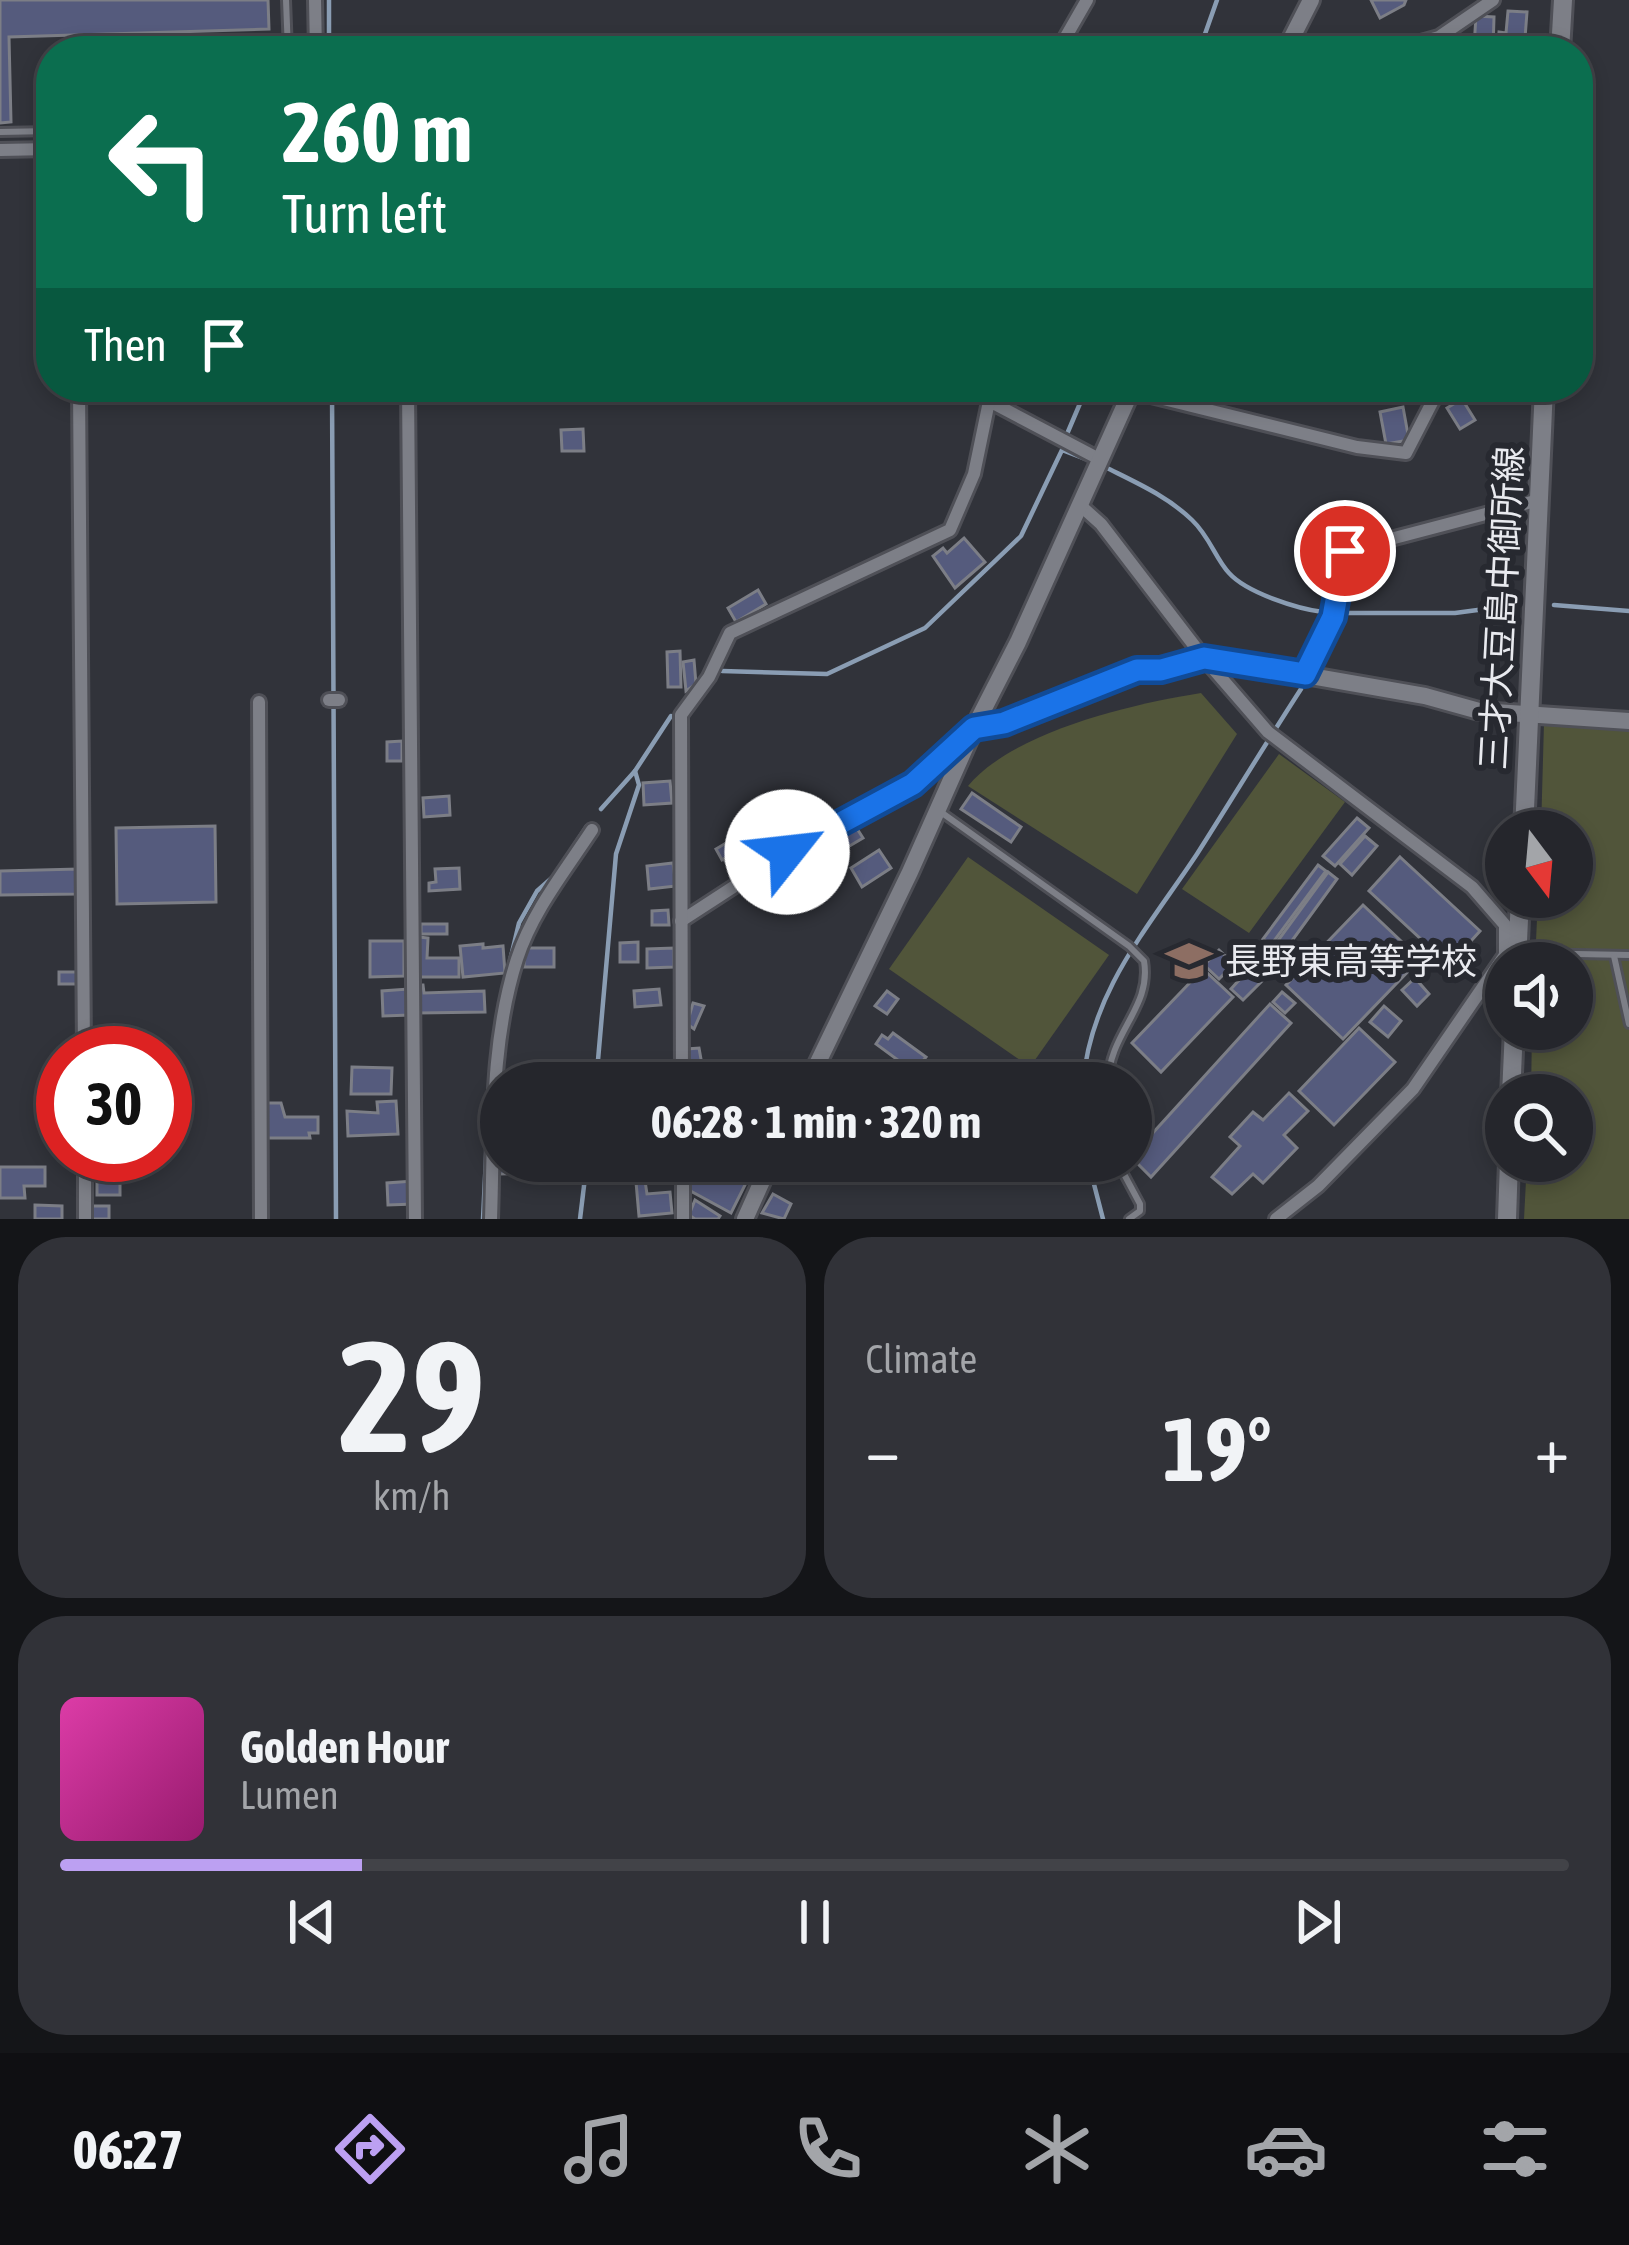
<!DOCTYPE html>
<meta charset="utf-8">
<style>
:root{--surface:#25262c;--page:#313238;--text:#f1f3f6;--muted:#a3a5a9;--line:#424348;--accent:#bca0f2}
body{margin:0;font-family:"Asap Condensed","Noto Sans JP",sans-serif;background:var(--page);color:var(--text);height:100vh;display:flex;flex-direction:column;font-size:45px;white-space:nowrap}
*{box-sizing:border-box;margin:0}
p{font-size:39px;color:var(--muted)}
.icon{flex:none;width:66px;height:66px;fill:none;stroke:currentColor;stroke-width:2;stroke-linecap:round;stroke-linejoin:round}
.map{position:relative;height:1219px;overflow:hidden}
.panel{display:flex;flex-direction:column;gap:18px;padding:18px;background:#141518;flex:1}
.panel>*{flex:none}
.guide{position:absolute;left:36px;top:36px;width:1557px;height:366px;border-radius:48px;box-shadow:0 6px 18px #0003,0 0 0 3px var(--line);background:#0b6e4f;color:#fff;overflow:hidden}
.needle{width:78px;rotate:164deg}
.buttons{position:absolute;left:1485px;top:810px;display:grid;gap:24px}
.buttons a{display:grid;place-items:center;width:108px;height:108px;border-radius:50%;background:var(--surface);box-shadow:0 6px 18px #0003,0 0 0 3px var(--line);font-size:60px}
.speed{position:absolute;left:36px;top:1026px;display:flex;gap:24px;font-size:60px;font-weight:700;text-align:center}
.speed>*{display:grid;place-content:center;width:156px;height:156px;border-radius:50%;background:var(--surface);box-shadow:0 6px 18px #0003,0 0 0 3px var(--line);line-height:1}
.speed .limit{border:18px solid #d22;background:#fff;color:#111}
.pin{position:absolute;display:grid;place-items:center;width:102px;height:102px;color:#fff;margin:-51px;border:6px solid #fff;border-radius:50%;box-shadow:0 3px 12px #0007}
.me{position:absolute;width:132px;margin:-66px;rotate:61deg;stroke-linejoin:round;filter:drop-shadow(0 0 9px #0008)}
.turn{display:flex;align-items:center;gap:42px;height:252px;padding:0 48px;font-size:54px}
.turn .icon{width:156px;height:156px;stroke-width:2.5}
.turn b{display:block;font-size:84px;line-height:102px}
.then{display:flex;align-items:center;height:114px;padding:0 48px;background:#0003;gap:24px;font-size:45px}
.big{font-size:90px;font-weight:700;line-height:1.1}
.panel .tile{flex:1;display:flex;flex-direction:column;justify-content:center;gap:18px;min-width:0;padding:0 42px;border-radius:48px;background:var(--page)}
.panel .dial{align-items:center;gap:0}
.dial b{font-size:156px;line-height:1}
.song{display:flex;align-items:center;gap:36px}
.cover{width:144px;height:144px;border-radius:18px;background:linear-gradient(135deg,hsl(320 70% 55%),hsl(320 70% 35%))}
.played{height:12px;border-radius:6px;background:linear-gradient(90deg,var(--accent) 20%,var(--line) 20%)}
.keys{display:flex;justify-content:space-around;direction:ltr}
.heat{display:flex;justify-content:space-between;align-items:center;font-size:66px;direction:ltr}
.panel .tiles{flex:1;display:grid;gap:18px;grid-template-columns:1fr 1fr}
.tile:last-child{grid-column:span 2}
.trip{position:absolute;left:480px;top:1062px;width:672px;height:120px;border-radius:60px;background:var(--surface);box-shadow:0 6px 18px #0003,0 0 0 3px var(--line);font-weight:700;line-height:120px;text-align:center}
.dock{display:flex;height:192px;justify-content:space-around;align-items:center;background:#0f0f12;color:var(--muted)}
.dock .icon{width:84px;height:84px}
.dock .current{color:var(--accent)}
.dock b{font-size:54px;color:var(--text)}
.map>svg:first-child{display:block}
.green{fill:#51553a}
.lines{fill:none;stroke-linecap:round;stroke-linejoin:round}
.stream{stroke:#8a9db3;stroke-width:4.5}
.building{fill:#555b7d;stroke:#7c7e86;stroke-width:3}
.service-casing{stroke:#4f5057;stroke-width:12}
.minor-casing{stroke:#4f5057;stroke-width:18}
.tertiary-casing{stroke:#4f5057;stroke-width:22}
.secondary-casing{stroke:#4f5057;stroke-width:24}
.service{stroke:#7d7f87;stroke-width:6}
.minor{stroke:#7d7f87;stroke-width:12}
.tertiary{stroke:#7d7f87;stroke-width:16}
.secondary{stroke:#7d7f87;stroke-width:18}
.route-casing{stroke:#114b97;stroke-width:30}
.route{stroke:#1a73e8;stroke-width:21}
.labels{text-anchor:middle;stroke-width:12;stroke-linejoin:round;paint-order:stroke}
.street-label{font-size:36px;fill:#e9eaef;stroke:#272930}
.poi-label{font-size:36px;fill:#e9eaef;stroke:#272930;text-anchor:start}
</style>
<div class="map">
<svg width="1629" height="1219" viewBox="0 0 1629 1219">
<rect width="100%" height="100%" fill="#31333a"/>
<g class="green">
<path d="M1201 693 1237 734 1137 894 968 786C1014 731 1132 704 1201 693Z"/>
<path d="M1544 723 1629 727V1219H1524L1527 1161H1572V1095H1531L1532 1029H1572V963H1535L1538 897H1572V831H1541Z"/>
<path d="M1279 754 1345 802 1249 933 1182 889Z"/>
<path d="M968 857 1109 955 1030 1067 889 969Z"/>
</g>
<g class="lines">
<g class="stream">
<path d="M329 0V51"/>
<path d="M1199 51 1217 0"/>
<path d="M332 387 336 1219"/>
<path d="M1067 434 1087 387"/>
<path d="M1105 467C1137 483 1167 496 1192 520 1210 537 1215 558 1229 573 1247 593 1298 609 1323 612"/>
<path d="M1554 605 1629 611"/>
<path d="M1341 613H1455L1515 605"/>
<path d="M1321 656 1344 613"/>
<path d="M722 671 827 674 925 628 1021 536 1062 450 1088 460"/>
<path d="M601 809 635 771 671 716"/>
<path d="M498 1011 519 923 537 891 554 876 587 826"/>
<path d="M596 1083 616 854 639 785 635 771"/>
<path d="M1083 1083C1091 991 1148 928 1197 854 1232 799 1266 743 1301 689"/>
<path d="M1088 1161 1103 1219"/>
<path d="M483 1219 490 1076"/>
<path d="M580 1219 587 1161"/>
</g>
</g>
<g class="building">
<path d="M0 0H268L269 29 9 37 11 122 0 123Z"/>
<path d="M1371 0H1406L1404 5 1380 18Z"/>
<path d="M1508 11 1527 12 1524 51H1507L1508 43 1498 42 1499 32 1506 33Z"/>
<path d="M1476 16 1494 17 1493 51H1468V46L1474 47Z"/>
<path d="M1462 399 1475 420 1460 429 1447 408Z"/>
<path d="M1403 407 1409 440 1386 444 1380 412Z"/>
<path d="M583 429 584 451H562L561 430Z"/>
<path d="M964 538 985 562 955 588 933 556 943 548 947 553Z"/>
<path d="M758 590 766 604 736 622 728 608Z"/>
<path d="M680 651 681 687H668L667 652Z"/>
<path d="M694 660 696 684 686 691 683 662Z"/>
<path d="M402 741V761H387V742Z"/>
<path d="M670 781 672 803 644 805 643 783Z"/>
<path d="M972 793 1021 827 1011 842 961 809Z"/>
<path d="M449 796 450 815 424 817 423 798Z"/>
<path d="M806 802 818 821 791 838 779 819Z"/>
<path d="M1357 818 1369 828 1335 866 1323 856Z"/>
<path d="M773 824 785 844 761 859 749 839Z"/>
<path d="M854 824 863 838 841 851 832 837Z"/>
<path d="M215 826 216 902 117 904 116 828Z"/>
<path d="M743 833 749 843 722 860 716 849Z"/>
<path d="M1365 836 1377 846 1352 875 1340 864Z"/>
<path d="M750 845 761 862 744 872 741 868 733 873 725 861Z"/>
<path d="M879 850 891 868 862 887 851 868Z"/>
<path d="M1400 857 1480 931 1449 965 1369 891Z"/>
<path d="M673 863 676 886 649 889 647 866Z"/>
<path d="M1318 865 1326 871 1271 945 1263 939Z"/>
<path d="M459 868 460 889 429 891V883L436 882 435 869Z"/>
<path d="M78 869V894L0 895V871Z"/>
<path d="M1328 872 1337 879 1283 953 1274 946Z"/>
<path d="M1363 905 1420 959 1343 1039 1286 985Z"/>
<path d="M668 910 669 925H652V911Z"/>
<rect x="421" y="924" width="26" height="10"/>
<path d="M419 937 428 938 427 958H459V977H419Z"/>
<path d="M370 941H404V976L370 977Z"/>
<path d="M638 942V962H620V943Z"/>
<path d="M483 944V948L503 946 505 973 463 977 460 946Z"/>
<rect x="524" y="948" width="30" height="19"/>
<path d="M674 948V967L647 968V949Z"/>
<path d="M1219 950 1234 964 1219 979 1204 965Z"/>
<path d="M1250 968 1263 980 1243 1000 1231 989Z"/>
<path d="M1203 969 1233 997 1161 1072 1132 1043Z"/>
<rect x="59" y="972" width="19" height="12"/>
<path d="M1415 978 1429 994 1417 1006 1402 990Z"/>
<path d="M419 985H423L424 993 484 991 485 1012 419 1013Z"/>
<path d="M408 989 410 1015 383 1016 382 991Z"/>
<path d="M659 989 661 1005 635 1007 634 991Z"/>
<path d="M887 991 898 999 887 1014 875 1006Z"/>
<path d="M1282 992 1295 1003 1285 1013 1273 1002Z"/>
<path d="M693 1003 704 1006 694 1029 687 1024Z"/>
<path d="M1270 1004 1291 1023 1151 1177 1131 1157Z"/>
<path d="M1384 1006 1401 1021 1388 1037 1370 1022Z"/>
<path d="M1359 1028 1395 1062 1334 1125 1299 1091Z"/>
<path d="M893 1033 926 1057 914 1072 876 1044 882 1035 888 1039Z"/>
<path d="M699 1048 704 1076H687V1049Z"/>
<path d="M352 1067 392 1068 391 1094H351Z"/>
<path d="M1289 1093 1308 1111 1284 1135 1297 1148 1263 1183 1253 1174 1232 1194 1212 1177 1240 1146 1230 1137 1253 1112 1263 1120Z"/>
<path d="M396 1101 398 1134 348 1136 347 1111 378 1113 377 1102Z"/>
<path d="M267 1103H281L285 1117H318V1133H309L310 1138H267Z"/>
<path d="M498 1133 501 1161H569V1172L499 1174Z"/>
<path d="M686 1161H757L731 1213 687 1189Z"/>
<path d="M813 1161H861L852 1179Z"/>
<path d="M0 1167H45V1186H24L25 1198H0Z"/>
<rect x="97" y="1175" width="23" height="20"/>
<path d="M413 1181 414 1204 388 1205 387 1183Z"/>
<path d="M645 1181 647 1194 670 1192 672 1213 639 1216 636 1182Z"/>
<path d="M773 1194 791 1204 784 1219 762 1213Z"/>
<path d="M695 1200 720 1216 718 1219H695L689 1215Z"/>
<path d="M35 1205 62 1206V1219H35Z"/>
<rect x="90" y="1206" width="19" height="13"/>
</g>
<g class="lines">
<g class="service-casing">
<g id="service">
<path d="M286 0 288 51"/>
<path d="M0 132 51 131"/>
<path d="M938 810 1129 946 1144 961C1152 1008 1109 1032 1108 1083"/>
<path d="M1521 953 1629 955"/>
<path d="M1614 956 1629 1024"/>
<path d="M1117 1161 1140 1204V1211L1129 1219"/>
</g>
</g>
<g class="minor-casing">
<g id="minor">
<path d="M315 0 316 51"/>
<path d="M1062 51 1064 40 1087 0"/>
<path d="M1389 51 1439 37 1493 0"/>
<path d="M0 150 51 149"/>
<path d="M79 387 84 1053"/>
<path d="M408 387 415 1219"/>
<path d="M1131 391 1357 447 1406 453 1440 387"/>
<path d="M989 401 1101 460"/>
<path d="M1081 506 1101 524 1203 657 1268 732 1472 887 1505 925V955"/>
<path d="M1305 675 1333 617 1345 551 1539 500"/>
<path d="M329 700H339"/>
<path d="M259 702 261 1219"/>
<path d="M681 921 787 852 912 784 970 731"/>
<path d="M682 1083 681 715 709 677 730 633 950 530 974 474 992 387"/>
<path d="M85 1155V1219"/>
<path d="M683 1161V1219"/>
<path d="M491 1219C494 1132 490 1043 517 959 532 912 565 871 592 830"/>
<path d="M1276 1219 1318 1186 1413 1089 1505 955 1512 954"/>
</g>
</g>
<g class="tertiary-casing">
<g id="tertiary">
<path d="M1285 51 1311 0"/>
<path d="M974 728 1004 723 1137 670H1161L1203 657 1425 696 1479 711 1629 721"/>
<path d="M808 1083 910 872 974 728 1018 642 1133 387"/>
<path d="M745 1219 771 1161"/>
</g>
</g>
<g class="secondary-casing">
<g id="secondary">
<path d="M1560 51 1563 0"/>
<path d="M1524 831 1544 387"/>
<path d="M1517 963 1520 897"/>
<path d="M1511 1095 1514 1029"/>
<path d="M1507 1219 1509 1161"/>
</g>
</g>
<use href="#service" class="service"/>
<use href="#minor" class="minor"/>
<use href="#tertiary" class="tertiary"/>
<use href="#secondary" class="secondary"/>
</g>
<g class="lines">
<g class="route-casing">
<path id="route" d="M787 852 913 784 974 728 1004 723 1137 670H1161L1204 658 1305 674 1333 617 1345 551"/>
</g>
<use href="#route" class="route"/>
</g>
<defs>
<g id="school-bare" transform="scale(3.6)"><path d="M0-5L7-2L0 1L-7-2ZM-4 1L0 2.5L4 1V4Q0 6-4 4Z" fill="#8d6e63" stroke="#272930" stroke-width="2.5" paint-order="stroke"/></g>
</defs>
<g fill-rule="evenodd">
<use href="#school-bare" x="1189" y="961"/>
</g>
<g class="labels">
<g class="street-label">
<text transform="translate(1501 608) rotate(-87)" y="13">三才大豆島中御所線</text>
</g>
<g class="poi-label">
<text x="1225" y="974">長野東高等学校</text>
</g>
</g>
</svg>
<div class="buttons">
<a><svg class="needle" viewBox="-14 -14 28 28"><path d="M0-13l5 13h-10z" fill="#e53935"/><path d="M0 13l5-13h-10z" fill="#a3a5a9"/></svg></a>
<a><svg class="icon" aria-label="sound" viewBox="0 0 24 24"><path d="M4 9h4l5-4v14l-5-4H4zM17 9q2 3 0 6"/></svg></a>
<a><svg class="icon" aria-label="search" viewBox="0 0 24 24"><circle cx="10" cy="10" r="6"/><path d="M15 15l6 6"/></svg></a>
</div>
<div class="speed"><div class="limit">30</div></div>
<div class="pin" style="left:1345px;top:551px;background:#d93025"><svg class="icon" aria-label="arrive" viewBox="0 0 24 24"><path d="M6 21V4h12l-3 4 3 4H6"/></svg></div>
<svg class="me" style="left:787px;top:852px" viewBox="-20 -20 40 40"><circle r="19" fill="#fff"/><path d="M0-13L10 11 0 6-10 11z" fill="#1a73e8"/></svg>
<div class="trip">06:28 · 1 min · 320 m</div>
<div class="guide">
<div class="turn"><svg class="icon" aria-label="left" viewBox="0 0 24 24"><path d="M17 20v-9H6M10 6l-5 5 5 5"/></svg><div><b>260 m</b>Turn left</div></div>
<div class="then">Then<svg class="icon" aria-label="arrive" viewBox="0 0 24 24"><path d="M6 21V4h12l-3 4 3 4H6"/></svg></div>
</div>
</div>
<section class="panel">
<div class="tiles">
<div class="tile dial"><b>29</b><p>km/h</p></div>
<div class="tile"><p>Climate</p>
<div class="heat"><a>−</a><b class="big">19°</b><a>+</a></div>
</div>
<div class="tile">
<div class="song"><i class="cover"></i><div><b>Golden Hour</b><p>Lumen</p></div></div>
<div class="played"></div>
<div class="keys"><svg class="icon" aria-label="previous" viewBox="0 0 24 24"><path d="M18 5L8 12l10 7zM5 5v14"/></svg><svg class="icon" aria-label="pause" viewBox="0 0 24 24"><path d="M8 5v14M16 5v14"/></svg><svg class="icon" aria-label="next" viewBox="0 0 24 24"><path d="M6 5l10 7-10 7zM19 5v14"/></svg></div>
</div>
</div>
</section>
<nav class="dock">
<b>06:27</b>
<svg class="icon current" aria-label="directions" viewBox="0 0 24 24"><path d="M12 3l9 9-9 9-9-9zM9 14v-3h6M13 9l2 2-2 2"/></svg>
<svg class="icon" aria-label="music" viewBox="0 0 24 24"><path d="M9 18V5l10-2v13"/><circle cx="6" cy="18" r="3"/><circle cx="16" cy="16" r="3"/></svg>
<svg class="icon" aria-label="phone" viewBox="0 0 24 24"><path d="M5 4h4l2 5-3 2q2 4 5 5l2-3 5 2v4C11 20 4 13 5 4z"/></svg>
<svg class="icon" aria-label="climate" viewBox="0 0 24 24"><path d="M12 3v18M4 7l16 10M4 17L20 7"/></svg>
<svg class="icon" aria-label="car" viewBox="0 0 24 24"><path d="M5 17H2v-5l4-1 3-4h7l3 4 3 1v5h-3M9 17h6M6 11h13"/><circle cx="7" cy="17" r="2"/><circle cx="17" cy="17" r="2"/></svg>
<svg class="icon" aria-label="filters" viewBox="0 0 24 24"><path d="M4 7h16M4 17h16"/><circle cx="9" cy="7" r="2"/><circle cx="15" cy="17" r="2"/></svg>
</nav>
